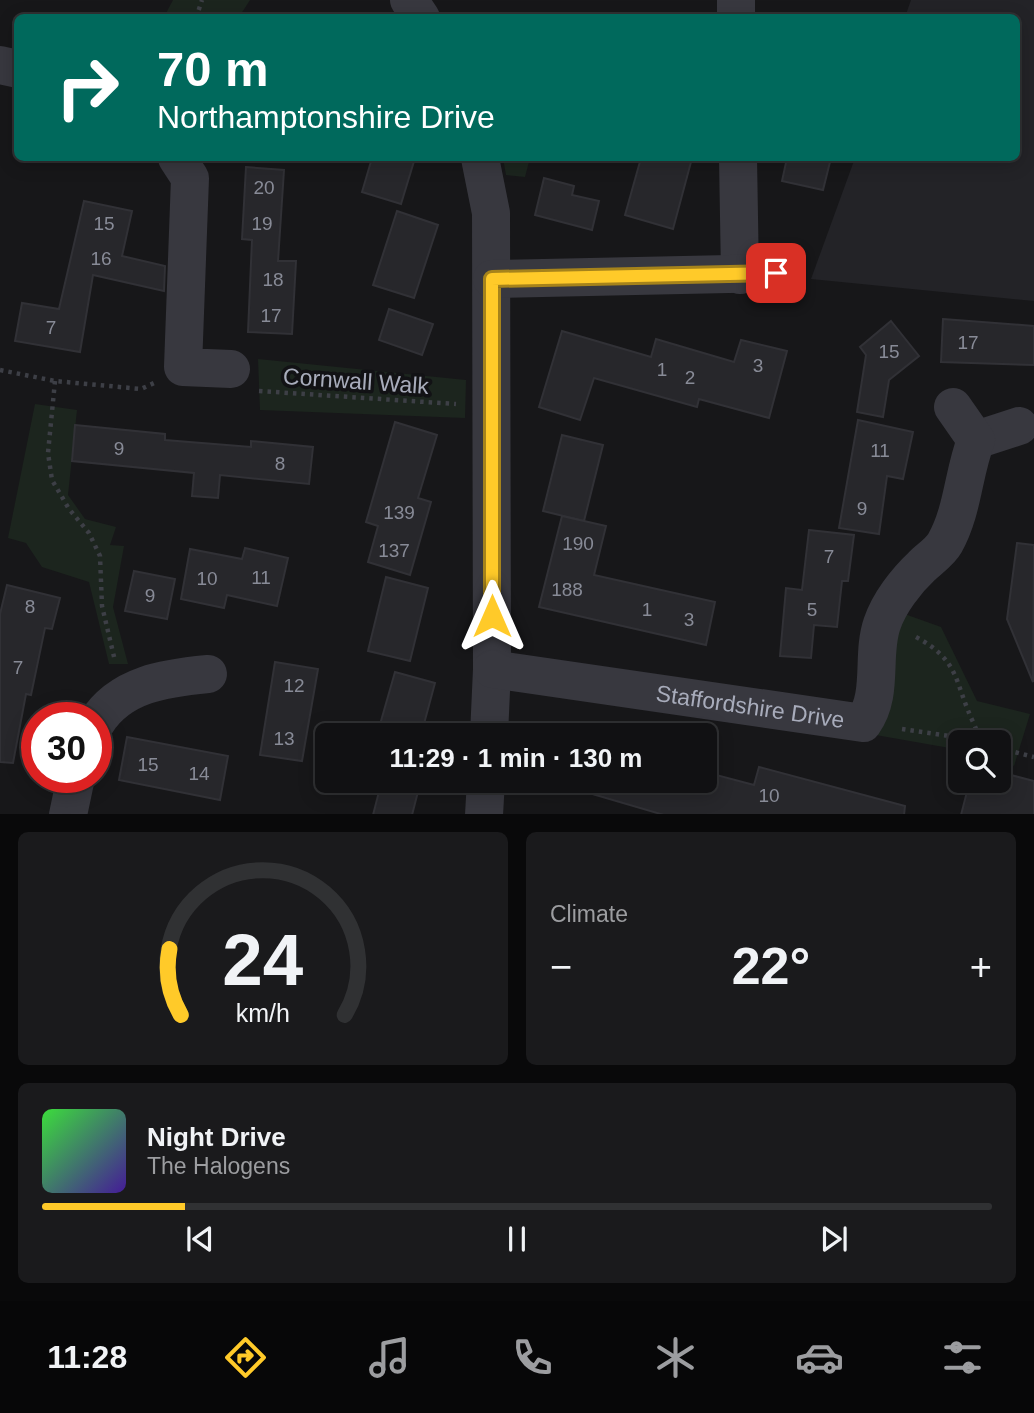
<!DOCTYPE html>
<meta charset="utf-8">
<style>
:root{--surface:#111113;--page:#1a1a1c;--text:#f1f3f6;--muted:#9c9da0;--line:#303133;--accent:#ffca29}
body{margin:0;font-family:Helvetica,sans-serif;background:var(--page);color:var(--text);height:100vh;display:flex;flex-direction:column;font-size:26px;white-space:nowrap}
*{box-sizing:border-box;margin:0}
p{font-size:23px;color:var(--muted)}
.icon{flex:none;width:38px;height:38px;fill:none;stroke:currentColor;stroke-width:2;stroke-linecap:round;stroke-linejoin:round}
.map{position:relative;height:814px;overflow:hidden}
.side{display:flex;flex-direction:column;gap:18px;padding:18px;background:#09090a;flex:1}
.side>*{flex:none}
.hud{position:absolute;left:14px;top:14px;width:1006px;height:147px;border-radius:10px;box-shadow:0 4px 18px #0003,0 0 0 2px var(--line);background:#00695c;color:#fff;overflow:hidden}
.buttons{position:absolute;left:948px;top:730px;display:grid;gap:14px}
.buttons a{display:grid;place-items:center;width:63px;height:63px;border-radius:10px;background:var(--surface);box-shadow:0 4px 18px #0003,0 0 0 2px var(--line);font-size:35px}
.speed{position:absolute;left:21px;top:702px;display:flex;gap:14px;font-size:35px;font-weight:700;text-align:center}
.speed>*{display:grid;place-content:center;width:91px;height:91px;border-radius:50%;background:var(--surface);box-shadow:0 4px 18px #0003,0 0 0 2px var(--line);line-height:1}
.speed .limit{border:10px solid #d22;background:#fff;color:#111}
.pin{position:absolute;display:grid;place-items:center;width:60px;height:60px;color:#fff;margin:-30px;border-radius:14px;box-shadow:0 4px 10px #0006}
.me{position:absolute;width:77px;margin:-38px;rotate:0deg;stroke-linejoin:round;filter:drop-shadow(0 0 5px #0008)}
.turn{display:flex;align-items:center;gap:24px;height:147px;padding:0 28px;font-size:32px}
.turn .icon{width:91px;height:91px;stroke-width:2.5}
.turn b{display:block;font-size:49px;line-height:60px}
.big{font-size:52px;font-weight:700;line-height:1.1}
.side .widget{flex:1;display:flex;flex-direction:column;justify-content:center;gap:10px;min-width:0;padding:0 24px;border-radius:10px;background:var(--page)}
.side .dial{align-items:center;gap:0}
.dial svg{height:182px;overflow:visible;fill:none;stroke:var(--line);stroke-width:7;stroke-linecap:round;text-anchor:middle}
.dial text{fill:var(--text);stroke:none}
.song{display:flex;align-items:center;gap:21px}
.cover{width:84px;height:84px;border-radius:10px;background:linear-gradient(135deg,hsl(120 70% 55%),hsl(260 70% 35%))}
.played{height:7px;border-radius:4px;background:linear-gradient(90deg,var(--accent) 15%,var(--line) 15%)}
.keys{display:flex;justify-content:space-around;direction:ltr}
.heat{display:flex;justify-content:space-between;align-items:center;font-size:38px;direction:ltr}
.side .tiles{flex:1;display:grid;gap:18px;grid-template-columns:1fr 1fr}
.widget:last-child{grid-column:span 2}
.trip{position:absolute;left:315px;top:723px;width:402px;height:70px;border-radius:10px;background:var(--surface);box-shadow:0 4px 18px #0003,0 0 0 2px var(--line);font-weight:700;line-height:70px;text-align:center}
.tabs{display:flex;height:112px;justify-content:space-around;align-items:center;background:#070708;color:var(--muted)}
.tabs .icon{width:49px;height:49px}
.tabs .current{color:var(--accent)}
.tabs b{font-size:32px;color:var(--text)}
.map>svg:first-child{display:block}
.built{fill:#232327}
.green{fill:#1c251e}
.building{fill:#27272b;stroke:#313136;stroke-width:2}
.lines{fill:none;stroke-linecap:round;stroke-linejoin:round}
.path{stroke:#3d3f46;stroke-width:4.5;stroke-dasharray:3.5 5;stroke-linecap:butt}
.minor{stroke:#38383f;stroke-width:38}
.route-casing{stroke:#a6831b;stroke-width:18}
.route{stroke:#ffca29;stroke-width:12}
.labels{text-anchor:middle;stroke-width:7;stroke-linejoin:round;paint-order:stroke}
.number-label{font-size:19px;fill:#888b97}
.street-label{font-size:23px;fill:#a8acbb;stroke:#121215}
</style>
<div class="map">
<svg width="1034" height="815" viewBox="0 0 1034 815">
<rect width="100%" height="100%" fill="#171719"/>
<path class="built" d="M911 0H1034V301L811 279 855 158H1017V18L905 17Z"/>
<g class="green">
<path d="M173 0H250L239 17H164Z"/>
<path d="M503 158H530L525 177 506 175Z"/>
<path d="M258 359 466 380 465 418 260 410Z"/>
<path d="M35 404 77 410 68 495 85 519 116 527 110 545 124 546 113 607 128 664H109L89 582 42 567 26 543 8 538Z"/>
<path d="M899 612 941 627 977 701 1030 714 1014 766 999 761V742H961V750L870 734Z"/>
</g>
<g class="building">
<path d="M372 158H415L401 204 362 192Z"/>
<path d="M641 158H674L691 162 673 229 625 215Z"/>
<path d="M787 158H831L823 190 782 181Z"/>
<path d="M246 167 284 170 278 261H296L292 334 248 332 252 240 242 239Z"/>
<path d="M544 178 574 186 572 195 599 201 592 230 535 215Z"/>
<path d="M84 201 132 211 122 256 165 266 164 291 93 275 80 352 15 341 22 303 59 309Z"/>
<path d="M397 211 438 225 414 298 373 285Z"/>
<path d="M389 309 433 324 422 355 379 340Z"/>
<path d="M943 319 1034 326V365L941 362Z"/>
<path d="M891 321 919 356 889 380 883 417 857 412 866 355 860 347Z"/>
<path d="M562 331 651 357 656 339 734 362 741 340 787 351 769 418 699 399 697 407 594 378 580 420 539 407Z"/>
<path d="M858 420 913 432 903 479 887 476 879 534 839 528Z"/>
<path d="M395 422 437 435 418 498 431 502 410 575 368 562 378 526 366 522Z"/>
<path d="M75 425 165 434V440L251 447V441L313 447 309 484 220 475 218 498 192 496 194 473 72 461Z"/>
<path d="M562 435 603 445 584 521 543 511Z"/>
<path d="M562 516 606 526 594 575 715 602 706 645 539 607Z"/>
<path d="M809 530 854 535 848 581H842L837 627 814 625 811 658 780 656 786 588 802 590Z"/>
<path d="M1017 543 1034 545 1033 682 1007 619Z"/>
<path d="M245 548 288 558 277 606 227 595 224 608 181 599 190 549 242 559Z"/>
<path d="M134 571 175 579 167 619 125 611Z"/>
<path d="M386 577 428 588 410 661 368 651Z"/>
<path d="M7 585 60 598 52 629 45 628 31 695 26 694 13 763 0 762V614Z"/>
<path d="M275 662 318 669 302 761 260 755Z"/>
<path d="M395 672 435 683 421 735H377Z"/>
<path d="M127 737 228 756 220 800 119 780Z"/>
<path d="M759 767 905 806 904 815H664L548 781 705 780V772L754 785Z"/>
<path d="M999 772 1034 781V815H961L970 780H999Z"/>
<path d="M382 780H421L412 815H373Z"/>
</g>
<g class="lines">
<g class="path">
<path d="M196 18 202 0"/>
<path d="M0 370 55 381 141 389 154 383"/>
<path d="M55 381 48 453 52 480 69 509 89 533 100 556 102 606 115 661"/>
<path d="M259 391 456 404"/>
<path d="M916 637C961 661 954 683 974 724 977 731 979 738 985 742"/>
<path d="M902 729 982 741"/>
<path d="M999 748 1034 757"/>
</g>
<g class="minor">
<path d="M409 0 421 18"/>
<path d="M736 0V18"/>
<path d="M0 65 18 69"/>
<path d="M177 158 190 178 183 367 231 369"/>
<path d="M480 158 491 213 492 669 489 735"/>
<path d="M738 158 740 275"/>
<path d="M492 279 776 273"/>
<path d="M976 440 1019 426"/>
<path id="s1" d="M492 669 863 723C884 694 871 656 882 624 889 603 906 581 922 566 929 559 940 552 945 543 963 511 963 474 976 440L953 407"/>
<path d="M96 723C120 684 166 678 208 674"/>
<path d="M68 815 76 777"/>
<path d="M484 815 486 780"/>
</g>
</g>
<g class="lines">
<g class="route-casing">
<path id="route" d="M492 616V279L776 273"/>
</g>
<use href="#route" class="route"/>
</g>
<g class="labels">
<g class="number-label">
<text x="264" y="194">20</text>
<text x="104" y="230">15</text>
<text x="262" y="230">19</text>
<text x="101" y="265">16</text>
<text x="273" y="286">18</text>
<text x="271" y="322">17</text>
<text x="51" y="334">7</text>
<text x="968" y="349">17</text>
<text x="889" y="358">15</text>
<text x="758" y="372">3</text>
<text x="662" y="376">1</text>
<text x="690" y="384">2</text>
<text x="119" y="455">9</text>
<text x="880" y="457">11</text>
<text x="280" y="470">8</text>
<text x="862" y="515">9</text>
<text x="399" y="519">139</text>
<text x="578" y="550">190</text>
<text x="394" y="557">137</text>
<text x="829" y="563">7</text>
<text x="261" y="584">11</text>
<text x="207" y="585">10</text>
<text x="567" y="596">188</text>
<text x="150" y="602">9</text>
<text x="30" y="613">8</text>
<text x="647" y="616">1</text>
<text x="812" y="616">5</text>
<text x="689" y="626">3</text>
<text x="18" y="674">7</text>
<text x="294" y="692">12</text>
<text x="284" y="745">13</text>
<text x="148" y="771">15</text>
<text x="199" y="780">14</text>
<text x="769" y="802">10</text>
</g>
<g class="street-label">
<text transform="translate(356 381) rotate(4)" y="8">Cornwall Walk</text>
<text dy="8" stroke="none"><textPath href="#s1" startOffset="261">Staffordshire Drive</textPath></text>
</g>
</g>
</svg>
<div class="buttons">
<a><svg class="icon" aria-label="search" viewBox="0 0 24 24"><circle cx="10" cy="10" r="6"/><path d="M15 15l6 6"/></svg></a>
</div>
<div class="speed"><div class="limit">30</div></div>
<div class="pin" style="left:776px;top:273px;background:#d93025"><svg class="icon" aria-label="arrive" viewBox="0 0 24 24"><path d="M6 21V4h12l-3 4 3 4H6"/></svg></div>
<svg class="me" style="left:492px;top:616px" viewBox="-20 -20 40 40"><path d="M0-17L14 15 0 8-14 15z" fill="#ffca29" stroke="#fff" stroke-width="4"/></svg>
<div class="trip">11:29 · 1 min · 130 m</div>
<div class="hud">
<div class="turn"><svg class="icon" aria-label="right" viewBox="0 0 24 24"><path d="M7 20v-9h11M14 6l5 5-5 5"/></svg><div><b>70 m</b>Northamptonshire Drive</div></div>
</div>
</div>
<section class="side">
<div class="tiles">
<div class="widget dial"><svg viewBox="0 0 100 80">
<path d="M14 69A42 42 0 1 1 86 69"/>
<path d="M14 69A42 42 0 0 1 9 40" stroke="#ffca29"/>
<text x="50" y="56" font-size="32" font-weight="700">24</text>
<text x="50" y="72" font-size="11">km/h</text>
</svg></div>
<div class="widget"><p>Climate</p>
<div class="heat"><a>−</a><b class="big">22°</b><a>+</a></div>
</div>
<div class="widget">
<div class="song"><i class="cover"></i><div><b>Night Drive</b><p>The Halogens</p></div></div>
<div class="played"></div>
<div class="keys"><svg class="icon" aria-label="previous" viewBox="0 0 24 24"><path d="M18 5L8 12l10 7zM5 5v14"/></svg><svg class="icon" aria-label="pause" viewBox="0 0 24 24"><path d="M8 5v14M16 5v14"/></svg><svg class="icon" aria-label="next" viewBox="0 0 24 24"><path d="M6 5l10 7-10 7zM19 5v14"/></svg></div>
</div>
</div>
</section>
<nav class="tabs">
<b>11:28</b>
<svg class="icon current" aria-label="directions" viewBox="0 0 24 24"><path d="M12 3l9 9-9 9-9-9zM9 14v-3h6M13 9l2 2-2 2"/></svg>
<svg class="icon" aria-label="music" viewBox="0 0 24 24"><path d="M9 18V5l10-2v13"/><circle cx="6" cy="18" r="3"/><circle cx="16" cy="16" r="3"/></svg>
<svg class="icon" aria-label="phone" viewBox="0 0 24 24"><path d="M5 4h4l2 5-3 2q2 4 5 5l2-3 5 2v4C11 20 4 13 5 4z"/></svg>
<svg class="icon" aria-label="climate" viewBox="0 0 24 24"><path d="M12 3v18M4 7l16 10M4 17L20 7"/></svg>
<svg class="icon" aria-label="car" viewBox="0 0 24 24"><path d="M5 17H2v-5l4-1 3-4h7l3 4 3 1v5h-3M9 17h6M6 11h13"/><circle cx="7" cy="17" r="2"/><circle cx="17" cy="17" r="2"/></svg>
<svg class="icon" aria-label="filters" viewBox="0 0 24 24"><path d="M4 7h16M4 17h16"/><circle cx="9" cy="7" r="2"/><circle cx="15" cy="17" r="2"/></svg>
</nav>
